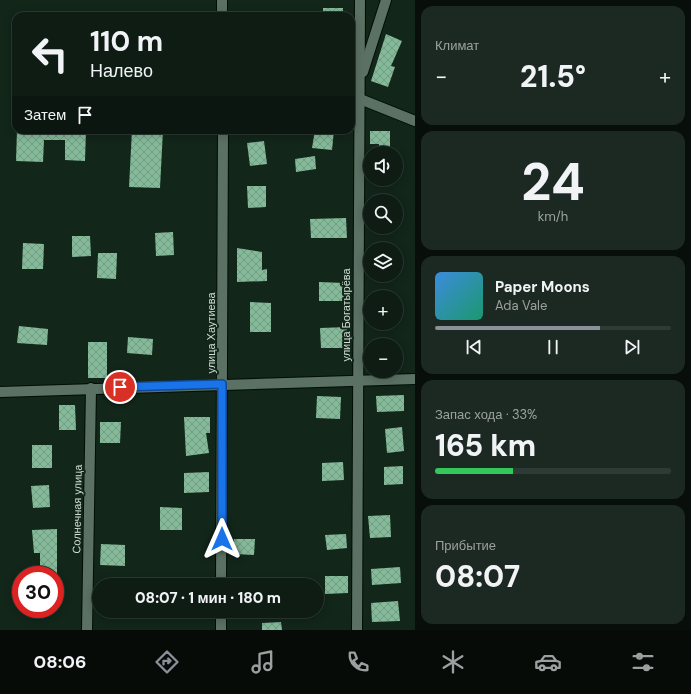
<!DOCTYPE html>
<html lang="ru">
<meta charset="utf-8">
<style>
:root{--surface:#0e1c14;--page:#1c2922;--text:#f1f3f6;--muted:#9ba1a0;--line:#2e3a34;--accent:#8c9099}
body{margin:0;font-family:"DM Sans",sans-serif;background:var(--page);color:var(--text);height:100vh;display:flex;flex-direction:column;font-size:15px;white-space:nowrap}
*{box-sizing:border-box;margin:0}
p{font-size:13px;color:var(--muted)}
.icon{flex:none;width:22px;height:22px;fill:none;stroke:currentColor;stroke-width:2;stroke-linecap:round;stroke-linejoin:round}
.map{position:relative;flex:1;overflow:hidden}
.sheet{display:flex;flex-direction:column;gap:6px;padding:6px;background:#080f0b;width:276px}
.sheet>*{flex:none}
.guide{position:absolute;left:12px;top:12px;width:343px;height:122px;border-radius:12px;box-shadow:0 2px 10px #0003,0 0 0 1px var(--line);background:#0e1c14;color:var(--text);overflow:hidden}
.controls{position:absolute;left:363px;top:146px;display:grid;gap:8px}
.controls a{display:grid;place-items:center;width:40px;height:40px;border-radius:50%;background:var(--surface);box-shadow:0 2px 10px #0003,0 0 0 1px var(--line);font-size:20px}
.speed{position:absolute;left:12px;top:566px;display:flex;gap:8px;font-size:20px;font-weight:700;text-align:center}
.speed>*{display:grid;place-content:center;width:52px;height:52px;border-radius:50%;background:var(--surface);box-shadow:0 2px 10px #0003,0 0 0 1px var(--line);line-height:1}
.speed .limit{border:6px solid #d22;background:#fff;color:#111}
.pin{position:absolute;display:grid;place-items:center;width:34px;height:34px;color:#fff;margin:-17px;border:2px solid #fff;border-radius:50%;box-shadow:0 1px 4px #0007}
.me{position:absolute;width:44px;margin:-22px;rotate:0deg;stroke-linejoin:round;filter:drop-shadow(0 0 3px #0008)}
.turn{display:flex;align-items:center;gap:14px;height:84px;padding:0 12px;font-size:18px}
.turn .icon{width:52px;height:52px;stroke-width:2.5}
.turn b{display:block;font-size:28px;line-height:34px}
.then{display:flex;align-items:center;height:38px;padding:0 12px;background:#0003;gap:8px;font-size:15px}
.big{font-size:30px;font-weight:800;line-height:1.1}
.sheet .tile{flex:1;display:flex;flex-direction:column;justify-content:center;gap:6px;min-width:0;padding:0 14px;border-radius:12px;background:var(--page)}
.sheet .dial{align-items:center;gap:0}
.dial b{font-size:52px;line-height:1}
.song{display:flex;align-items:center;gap:12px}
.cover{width:48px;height:48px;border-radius:6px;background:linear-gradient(135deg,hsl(210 70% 55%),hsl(160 70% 35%))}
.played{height:4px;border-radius:2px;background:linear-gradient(90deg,var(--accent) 70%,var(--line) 70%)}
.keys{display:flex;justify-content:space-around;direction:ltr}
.heat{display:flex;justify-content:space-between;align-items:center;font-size:22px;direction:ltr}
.charge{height:6px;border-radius:3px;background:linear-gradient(90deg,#34c759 33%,var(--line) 0)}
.trip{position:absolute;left:92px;top:578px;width:232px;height:40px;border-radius:20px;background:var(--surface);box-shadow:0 2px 10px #0003,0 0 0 1px var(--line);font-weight:800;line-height:40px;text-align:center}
.menu{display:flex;height:64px;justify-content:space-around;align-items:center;background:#060b08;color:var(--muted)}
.menu .icon{width:28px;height:28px}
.menu .active{color:var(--accent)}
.menu b{font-size:18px;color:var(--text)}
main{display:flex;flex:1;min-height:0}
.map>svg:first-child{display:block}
.building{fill:url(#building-cross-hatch)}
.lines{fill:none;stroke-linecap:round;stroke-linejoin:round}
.street-casing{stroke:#000e05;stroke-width:12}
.street{stroke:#5b7163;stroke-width:10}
.route-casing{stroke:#114b97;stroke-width:10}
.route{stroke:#1a73e8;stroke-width:7}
.labels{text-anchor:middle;stroke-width:4;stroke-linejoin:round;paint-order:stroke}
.street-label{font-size:11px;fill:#d2ded6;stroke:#12261a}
</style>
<main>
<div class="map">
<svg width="415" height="630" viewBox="0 0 415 630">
<defs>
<pattern id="building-cross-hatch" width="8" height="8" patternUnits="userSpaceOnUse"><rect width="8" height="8" fill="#84ba99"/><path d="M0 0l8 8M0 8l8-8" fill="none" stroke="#739c83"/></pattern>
</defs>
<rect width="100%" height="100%" fill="#12261a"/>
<g class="building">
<rect x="323" y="8" width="20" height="8"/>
<path d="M386 34 402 41 391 66 395 67 388 87 371 81Z"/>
<path d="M17 130H86L85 161 65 160V140H44L43 162 16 161Z"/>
<path d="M132 130H163L160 188 129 187Z"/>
<path d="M315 130H334L332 150 312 148Z"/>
<path d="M370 131H390V153H378L379 144H370Z"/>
<path d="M264 141 267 164 250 166 247 143Z"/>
<path d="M315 156 316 169 296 172 295 159Z"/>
<path d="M247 186H266V207L248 208Z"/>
<path d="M346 218 347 238H311L310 219Z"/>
<path d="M173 232 174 255 156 256 155 233Z"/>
<path d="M72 236H90L91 256 72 257Z"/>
<path d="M23 243 44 244 43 269H22Z"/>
<path d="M237 248 262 252V270L267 269V281L237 282Z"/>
<path d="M98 253H117L116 279 97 278Z"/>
<path d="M319 282 345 283 344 301H319Z"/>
<path d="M250 302 271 303V332H250Z"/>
<path d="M19 326 48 329 47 345 17 343Z"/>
<path d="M347 327V348H321L320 328Z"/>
<path d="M128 337 153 339 152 355 127 353Z"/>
<rect x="88" y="342" width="19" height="36"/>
<path d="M404 395V411L377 412 376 396Z"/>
<path d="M317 396 341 397 340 419 316 418Z"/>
<path d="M59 405H75L76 430H59Z"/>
<path d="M184 417H210V433H206L209 453 186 456Z"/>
<path d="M100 422H121L120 443H100Z"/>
<path d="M402 427 404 451 387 453 385 429Z"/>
<rect x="32" y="445" width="20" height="23"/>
<path d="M343 462 344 480 322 481V463Z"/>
<path d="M403 466V484L384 485V467Z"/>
<path d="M209 472V492L184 493V473Z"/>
<path d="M49 485 50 507 33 508 31 486Z"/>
<path d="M160 507 182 508V530H160Z"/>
<path d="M390 515 391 537 370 538 368 516Z"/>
<path d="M57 529V575H40V553H34L32 530Z"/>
<path d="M346 534 347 548 327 550 325 535Z"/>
<path d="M234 539H255L254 555 234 554Z"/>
<path d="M101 544 125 545V566L100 565Z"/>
<path d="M400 567 401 583 372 585 371 569Z"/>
<path d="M325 576H348V593L325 594Z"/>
<rect x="188" y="577" width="25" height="8"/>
<path d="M398 601 400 621 372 622 371 603Z"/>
<path d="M281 622 282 630H262V623Z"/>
</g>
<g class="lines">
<g class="street-casing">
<g id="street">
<path d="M222 0V16"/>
<path d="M363 72 386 0"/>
<path d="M360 99 415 121"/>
<path d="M0 392 415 379"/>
<path d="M221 585 223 130"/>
<path d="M87 630 91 388"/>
<path d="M221 630V611"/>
<path d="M357 630 360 0"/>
</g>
</g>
<use href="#street" class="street"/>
</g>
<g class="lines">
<g class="route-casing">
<path id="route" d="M120 387 222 384V539"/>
</g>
<use href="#route" class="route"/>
</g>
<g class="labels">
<g class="street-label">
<text transform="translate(346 315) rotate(-90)" y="4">улица Богатырёва</text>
<text transform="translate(211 333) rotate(-90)" y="4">улица Хаутиева</text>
<text transform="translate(77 509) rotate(-89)" y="4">Солнечная улица</text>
</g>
</g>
</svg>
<div class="controls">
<a><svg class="icon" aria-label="sound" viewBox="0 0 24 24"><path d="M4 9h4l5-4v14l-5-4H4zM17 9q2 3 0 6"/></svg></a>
<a><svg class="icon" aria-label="search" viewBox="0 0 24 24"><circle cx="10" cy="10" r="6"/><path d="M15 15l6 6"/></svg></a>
<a><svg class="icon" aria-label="layers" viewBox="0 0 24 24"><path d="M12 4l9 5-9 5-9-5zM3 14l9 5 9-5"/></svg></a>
<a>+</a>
<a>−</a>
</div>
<div class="speed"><div class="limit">30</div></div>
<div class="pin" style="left:120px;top:387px;background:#d93025"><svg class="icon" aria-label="arrive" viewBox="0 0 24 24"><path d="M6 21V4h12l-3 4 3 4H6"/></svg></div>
<svg class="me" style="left:222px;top:539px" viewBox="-20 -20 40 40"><path d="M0-17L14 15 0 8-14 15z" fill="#1a73e8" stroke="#fff" stroke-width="4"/></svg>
<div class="trip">08:07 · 1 мин · 180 m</div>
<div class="guide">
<div class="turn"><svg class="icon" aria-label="left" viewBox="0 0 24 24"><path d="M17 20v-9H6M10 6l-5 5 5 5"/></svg><div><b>110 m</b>Налево</div></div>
<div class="then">Затем<svg class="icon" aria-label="arrive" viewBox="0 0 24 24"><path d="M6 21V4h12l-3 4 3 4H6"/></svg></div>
</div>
</div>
<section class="sheet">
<div class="tile"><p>Климат</p>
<div class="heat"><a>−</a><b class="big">21.5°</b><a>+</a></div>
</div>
<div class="tile dial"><b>24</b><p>km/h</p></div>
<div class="tile">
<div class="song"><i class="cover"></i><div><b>Paper Moons</b><p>Ada Vale</p></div></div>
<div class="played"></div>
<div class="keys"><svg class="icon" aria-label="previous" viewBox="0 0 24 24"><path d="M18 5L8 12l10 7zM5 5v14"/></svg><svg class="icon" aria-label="pause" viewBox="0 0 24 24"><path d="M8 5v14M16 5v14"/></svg><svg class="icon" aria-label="next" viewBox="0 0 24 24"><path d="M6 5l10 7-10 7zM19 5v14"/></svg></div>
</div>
<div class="tile"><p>Запас хода · 33%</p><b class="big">165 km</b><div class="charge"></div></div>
<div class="tile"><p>Прибытие</p><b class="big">08:07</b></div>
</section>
</main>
<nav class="menu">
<b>08:06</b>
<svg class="icon active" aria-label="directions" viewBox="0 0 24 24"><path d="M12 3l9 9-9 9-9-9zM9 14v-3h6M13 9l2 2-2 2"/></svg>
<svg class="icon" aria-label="music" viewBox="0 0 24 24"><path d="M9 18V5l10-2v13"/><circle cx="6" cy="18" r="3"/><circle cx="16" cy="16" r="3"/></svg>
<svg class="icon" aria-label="phone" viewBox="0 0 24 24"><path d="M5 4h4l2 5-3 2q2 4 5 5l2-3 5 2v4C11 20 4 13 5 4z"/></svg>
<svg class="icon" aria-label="climate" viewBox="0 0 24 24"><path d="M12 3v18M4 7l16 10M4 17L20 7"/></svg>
<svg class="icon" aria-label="car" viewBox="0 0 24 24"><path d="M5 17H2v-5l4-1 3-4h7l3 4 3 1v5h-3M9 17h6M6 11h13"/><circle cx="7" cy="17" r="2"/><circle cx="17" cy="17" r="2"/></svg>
<svg class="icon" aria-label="filters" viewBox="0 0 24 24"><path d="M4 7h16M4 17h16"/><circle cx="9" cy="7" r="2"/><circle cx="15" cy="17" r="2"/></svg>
</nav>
